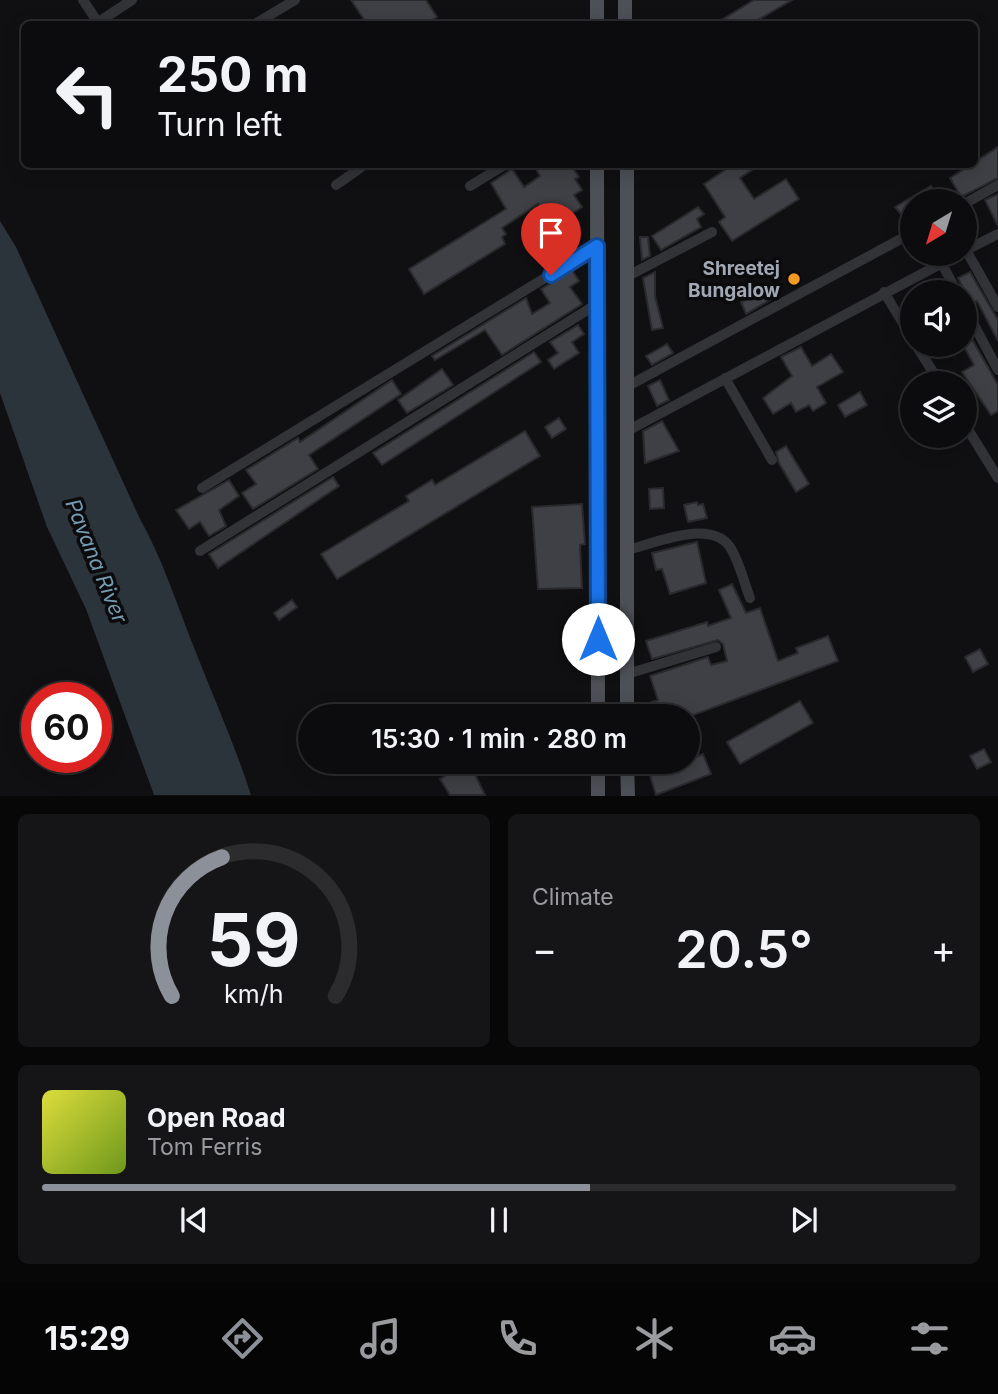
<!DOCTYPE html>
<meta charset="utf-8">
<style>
:root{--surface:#0c0c0e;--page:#151517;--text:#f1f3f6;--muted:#9a9b9e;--line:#2c2c2e;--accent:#8c9099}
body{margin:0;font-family:Inter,sans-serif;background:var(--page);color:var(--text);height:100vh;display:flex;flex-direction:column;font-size:26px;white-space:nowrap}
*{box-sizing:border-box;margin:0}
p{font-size:23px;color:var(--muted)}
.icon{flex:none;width:38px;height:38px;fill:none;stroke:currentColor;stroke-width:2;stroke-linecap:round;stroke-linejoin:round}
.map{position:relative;height:796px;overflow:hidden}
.details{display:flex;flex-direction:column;gap:18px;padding:18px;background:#070708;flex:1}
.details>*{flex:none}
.guide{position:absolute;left:21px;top:21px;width:957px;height:147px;border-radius:10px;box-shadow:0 4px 18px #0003,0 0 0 2px var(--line);background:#0c0c0e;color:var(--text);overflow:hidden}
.needle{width:46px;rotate:218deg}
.fabs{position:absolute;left:900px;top:189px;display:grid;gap:14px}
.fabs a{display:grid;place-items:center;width:77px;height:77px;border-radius:50%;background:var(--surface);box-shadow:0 4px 18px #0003,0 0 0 2px var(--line);font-size:35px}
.speed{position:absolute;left:21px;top:682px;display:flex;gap:14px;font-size:35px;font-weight:700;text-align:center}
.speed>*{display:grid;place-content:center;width:91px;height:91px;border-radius:50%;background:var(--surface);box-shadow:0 4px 18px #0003,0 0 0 2px var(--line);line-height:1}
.speed .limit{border:10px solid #d22;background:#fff;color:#111}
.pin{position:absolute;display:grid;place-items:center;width:60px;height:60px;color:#fff;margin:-72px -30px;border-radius:50% 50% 50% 0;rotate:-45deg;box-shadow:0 0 7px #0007}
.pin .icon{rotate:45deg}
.me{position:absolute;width:77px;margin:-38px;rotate:0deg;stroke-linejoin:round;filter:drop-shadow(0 0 5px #0008)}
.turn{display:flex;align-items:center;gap:24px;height:147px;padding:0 21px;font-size:32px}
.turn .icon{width:91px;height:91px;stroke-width:2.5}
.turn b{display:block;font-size:49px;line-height:60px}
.big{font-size:52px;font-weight:600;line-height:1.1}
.details .widget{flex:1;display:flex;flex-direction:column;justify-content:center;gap:10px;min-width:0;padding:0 24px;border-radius:10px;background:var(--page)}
.details .dial{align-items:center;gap:0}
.dial svg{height:182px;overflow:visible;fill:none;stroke:var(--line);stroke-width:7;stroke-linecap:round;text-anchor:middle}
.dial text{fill:var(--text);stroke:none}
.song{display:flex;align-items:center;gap:21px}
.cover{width:84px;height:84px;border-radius:10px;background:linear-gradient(135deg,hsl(60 70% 55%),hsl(80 70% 35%))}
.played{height:7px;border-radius:4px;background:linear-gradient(90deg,var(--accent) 60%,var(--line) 60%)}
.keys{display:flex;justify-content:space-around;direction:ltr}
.heat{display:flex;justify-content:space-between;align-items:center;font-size:38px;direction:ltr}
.details .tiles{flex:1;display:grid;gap:18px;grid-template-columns:1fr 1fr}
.widget:last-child{grid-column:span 2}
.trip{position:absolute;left:298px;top:704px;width:402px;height:70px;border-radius:35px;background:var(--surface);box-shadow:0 4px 18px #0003,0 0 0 2px var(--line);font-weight:600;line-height:70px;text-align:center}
.tabs{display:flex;height:112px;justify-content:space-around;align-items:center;background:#050506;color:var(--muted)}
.tabs .icon{width:49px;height:49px}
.tabs .active{color:var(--accent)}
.tabs b{font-size:32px;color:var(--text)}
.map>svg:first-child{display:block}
.water{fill:#2a343a}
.building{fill:#3f4045;stroke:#2a2a2e;stroke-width:2}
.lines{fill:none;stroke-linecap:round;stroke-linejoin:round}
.street{stroke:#313337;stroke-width:10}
.primary{stroke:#4d5056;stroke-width:14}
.route-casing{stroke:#114b97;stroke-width:18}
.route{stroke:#1a73e8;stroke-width:12}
.poi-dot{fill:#f59b25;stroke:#0b0b0d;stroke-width:2.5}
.labels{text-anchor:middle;stroke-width:7;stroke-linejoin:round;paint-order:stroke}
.poi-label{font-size:19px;font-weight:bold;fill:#a1a8b3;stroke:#0b0b0d;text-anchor:end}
.water-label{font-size:21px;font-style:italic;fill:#769aaf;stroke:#0b0b0d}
</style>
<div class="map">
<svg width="998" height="796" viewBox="0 0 998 796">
<rect width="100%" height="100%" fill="#101012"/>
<path class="water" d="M0 221 16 247 139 517C163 560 177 605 195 650 214 699 235 745 251 795H154L86 609 47 527 0 393Z"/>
<g class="building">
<path d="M351 0H426L437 17 426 24H367Z"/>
<path d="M754 0H792L751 24H715Z"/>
<path d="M998 147V178L961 197 950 178Z"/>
<path d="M533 164H555L557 168 570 164 579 177 575 179 582 190 574 195 582 207 561 221 569 232 552 243 546 233 554 228 538 204 502 228 506 234 502 237 505 244 424 294 409 269 506 209 491 183 512 169 524 187 540 176Z"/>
<path d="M734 164H761L740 178 754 199 786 179 799 199 732 241 719 222 725 217 704 184Z"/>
<path d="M931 186 941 201H912L911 226 895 207Z"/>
<path d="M998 194V226L985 200Z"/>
<path d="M698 207 704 214 697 219 701 227 661 250 652 236Z"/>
<path d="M640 237H648L650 256 642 260Z"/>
<path d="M572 270 579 281 570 287 582 304 502 355 485 330 435 360 432 356 526 298 532 314 550 303 541 289Z"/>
<path d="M655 272V296L663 328 652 330 643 278Z"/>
<path d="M970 272 998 320V341L977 301 971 304 958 278Z"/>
<path d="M771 288 775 297 746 314 741 302Z"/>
<path d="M578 325 584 334 572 342 579 353 554 369 548 360 558 353 550 342Z"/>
<path d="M964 325 998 385V411L991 415 962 372 974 365 964 347Z"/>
<path d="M667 344 673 353 652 365 646 356Z"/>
<path d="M801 347 812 366 831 354 843 372 817 387 826 403 813 411 809 405 796 412 791 403 773 414 763 398 792 376 781 357Z"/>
<path d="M534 352 541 362 382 465 373 453Z"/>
<path d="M442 369 453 385 407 413 398 400Z"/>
<path d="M392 380 401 394 309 455 318 469 253 509 242 493 256 484 246 470 298 438 300 442Z"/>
<path d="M660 380 669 400 657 406 648 386Z"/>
<path d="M860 392 867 405 845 417 838 405Z"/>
<path d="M559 418 566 429 552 438 545 427Z"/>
<path d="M662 421 679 451 645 463 643 431Z"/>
<path d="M525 431 540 456 337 579 321 554 409 501 406 496 432 480 435 485Z"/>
<path d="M786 446 809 484 796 492 779 463 776 452Z"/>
<path d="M333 477 339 486 218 568 209 554Z"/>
<path d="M229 480 239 496 219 510 226 526 209 536 200 522 189 529 176 510Z"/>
<path d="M663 488 664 508 650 509 649 489Z"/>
<path d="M697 502 698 505 703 504 707 518 688 522 684 505Z"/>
<path d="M582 504 585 544 580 545 582 588 538 589 532 507Z"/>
<path d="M697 542 706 583 670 594 662 569 656 570 652 553Z"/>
<path d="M732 584 746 613 760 608 778 661 798 653 796 648 828 636 838 661 688 717 657 716 652 702 658 700 650 676 708 657 711 665 727 661 723 644 718 640 652 659 646 641 707 622 708 626 731 618 719 590Z"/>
<path d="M292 600 297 607 279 620 274 613Z"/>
<path d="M980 649 988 664 973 672 965 657Z"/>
<path d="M800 701 813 723 740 764 727 742Z"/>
<path d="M579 706 582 716H552V713Z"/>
<path d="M984 749 991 762 977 769 970 756Z"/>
<path d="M703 754 711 774 656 795 650 776 656 774 654 761H666L667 769Z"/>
<path d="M461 767 465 772 472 768 485 795H450L440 779Z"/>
</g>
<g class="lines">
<g class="street">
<path d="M83 0 97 21H100L132 0"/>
<path d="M255 24 295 0"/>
<path d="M336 185 366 164"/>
<path d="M470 186 506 164"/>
<path d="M964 204 998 185"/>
<path d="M966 250 998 307"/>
<path d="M964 251 998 234"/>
<path d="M941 262 957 292"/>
<path d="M626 277 712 232"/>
<path d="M884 292 912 338"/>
<path d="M964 306 998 370"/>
<path d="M916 345 940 383"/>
<path d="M725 378 772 460"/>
<path d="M626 387 912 233"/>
<path d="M964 423 998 478"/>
<path d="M627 431 959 254"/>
<path d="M202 488 597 246"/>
<path d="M627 550C654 544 710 518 730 547 739 561 744 582 750 598"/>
<path d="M200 551 597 304"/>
<path d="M627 674 716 647"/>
</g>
<g class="primary">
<path d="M597 0V24"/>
<path d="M625 0V24"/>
<path d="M597 164 598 716"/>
<path d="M627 164V716"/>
<path d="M598 761V796"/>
<path d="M627 761 628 796"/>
</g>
</g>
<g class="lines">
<g class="route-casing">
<path id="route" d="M551 275 597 246 598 639"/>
</g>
<use href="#route" class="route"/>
</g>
<circle class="poi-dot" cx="794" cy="279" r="7"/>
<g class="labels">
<g class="poi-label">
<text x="780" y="275">Shreetej<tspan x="780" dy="22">Bungalow</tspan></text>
</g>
<g class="water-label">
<text transform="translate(96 561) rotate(68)" y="7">Pavana River</text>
</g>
</g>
</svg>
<div class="fabs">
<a><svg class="needle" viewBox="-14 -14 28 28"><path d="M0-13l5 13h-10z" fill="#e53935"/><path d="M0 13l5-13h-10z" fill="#9a9b9e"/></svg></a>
<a><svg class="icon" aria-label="sound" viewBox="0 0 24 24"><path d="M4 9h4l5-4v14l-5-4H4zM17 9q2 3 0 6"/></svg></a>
<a><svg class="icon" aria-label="layers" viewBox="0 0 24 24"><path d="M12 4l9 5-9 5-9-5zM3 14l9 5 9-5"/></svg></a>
</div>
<div class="speed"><div class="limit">60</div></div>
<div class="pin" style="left:551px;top:275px;background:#d93025"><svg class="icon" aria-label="arrive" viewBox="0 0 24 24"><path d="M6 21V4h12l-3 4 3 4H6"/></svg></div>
<svg class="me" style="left:598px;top:639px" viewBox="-20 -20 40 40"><circle r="19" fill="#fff"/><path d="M0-13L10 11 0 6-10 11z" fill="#1a73e8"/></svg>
<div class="trip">15:30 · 1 min · 280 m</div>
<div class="guide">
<div class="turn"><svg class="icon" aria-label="left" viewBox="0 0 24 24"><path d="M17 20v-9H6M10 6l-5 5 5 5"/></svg><div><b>250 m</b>Turn left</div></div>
</div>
</div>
<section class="details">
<div class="tiles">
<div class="widget dial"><svg viewBox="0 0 100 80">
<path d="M14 69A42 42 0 1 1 86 69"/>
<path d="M14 69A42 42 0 0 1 36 8" stroke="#8c9099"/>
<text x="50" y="56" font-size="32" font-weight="700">59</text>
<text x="50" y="72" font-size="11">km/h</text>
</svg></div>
<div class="widget"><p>Climate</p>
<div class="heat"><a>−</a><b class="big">20.5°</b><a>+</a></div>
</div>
<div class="widget">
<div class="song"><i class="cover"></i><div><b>Open Road</b><p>Tom Ferris</p></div></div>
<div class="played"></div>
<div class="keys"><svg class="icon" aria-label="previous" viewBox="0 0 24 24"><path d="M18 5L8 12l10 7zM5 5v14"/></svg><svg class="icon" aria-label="pause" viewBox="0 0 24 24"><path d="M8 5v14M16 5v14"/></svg><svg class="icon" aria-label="next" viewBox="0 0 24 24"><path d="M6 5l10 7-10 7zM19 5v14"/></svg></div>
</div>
</div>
</section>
<nav class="tabs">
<b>15:29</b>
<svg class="icon active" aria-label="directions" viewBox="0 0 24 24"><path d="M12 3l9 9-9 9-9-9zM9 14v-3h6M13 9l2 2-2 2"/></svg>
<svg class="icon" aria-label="music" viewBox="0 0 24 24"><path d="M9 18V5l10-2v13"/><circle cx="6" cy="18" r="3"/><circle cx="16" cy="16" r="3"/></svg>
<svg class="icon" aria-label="phone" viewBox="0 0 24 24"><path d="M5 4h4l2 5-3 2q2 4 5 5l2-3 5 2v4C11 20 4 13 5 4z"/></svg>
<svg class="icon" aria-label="climate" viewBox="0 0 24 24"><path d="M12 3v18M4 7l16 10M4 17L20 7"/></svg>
<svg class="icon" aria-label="car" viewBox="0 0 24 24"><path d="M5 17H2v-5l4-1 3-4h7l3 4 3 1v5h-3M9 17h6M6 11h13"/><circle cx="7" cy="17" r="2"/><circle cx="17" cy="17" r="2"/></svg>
<svg class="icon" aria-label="filters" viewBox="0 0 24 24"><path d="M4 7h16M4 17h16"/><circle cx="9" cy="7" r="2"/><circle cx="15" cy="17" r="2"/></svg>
</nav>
